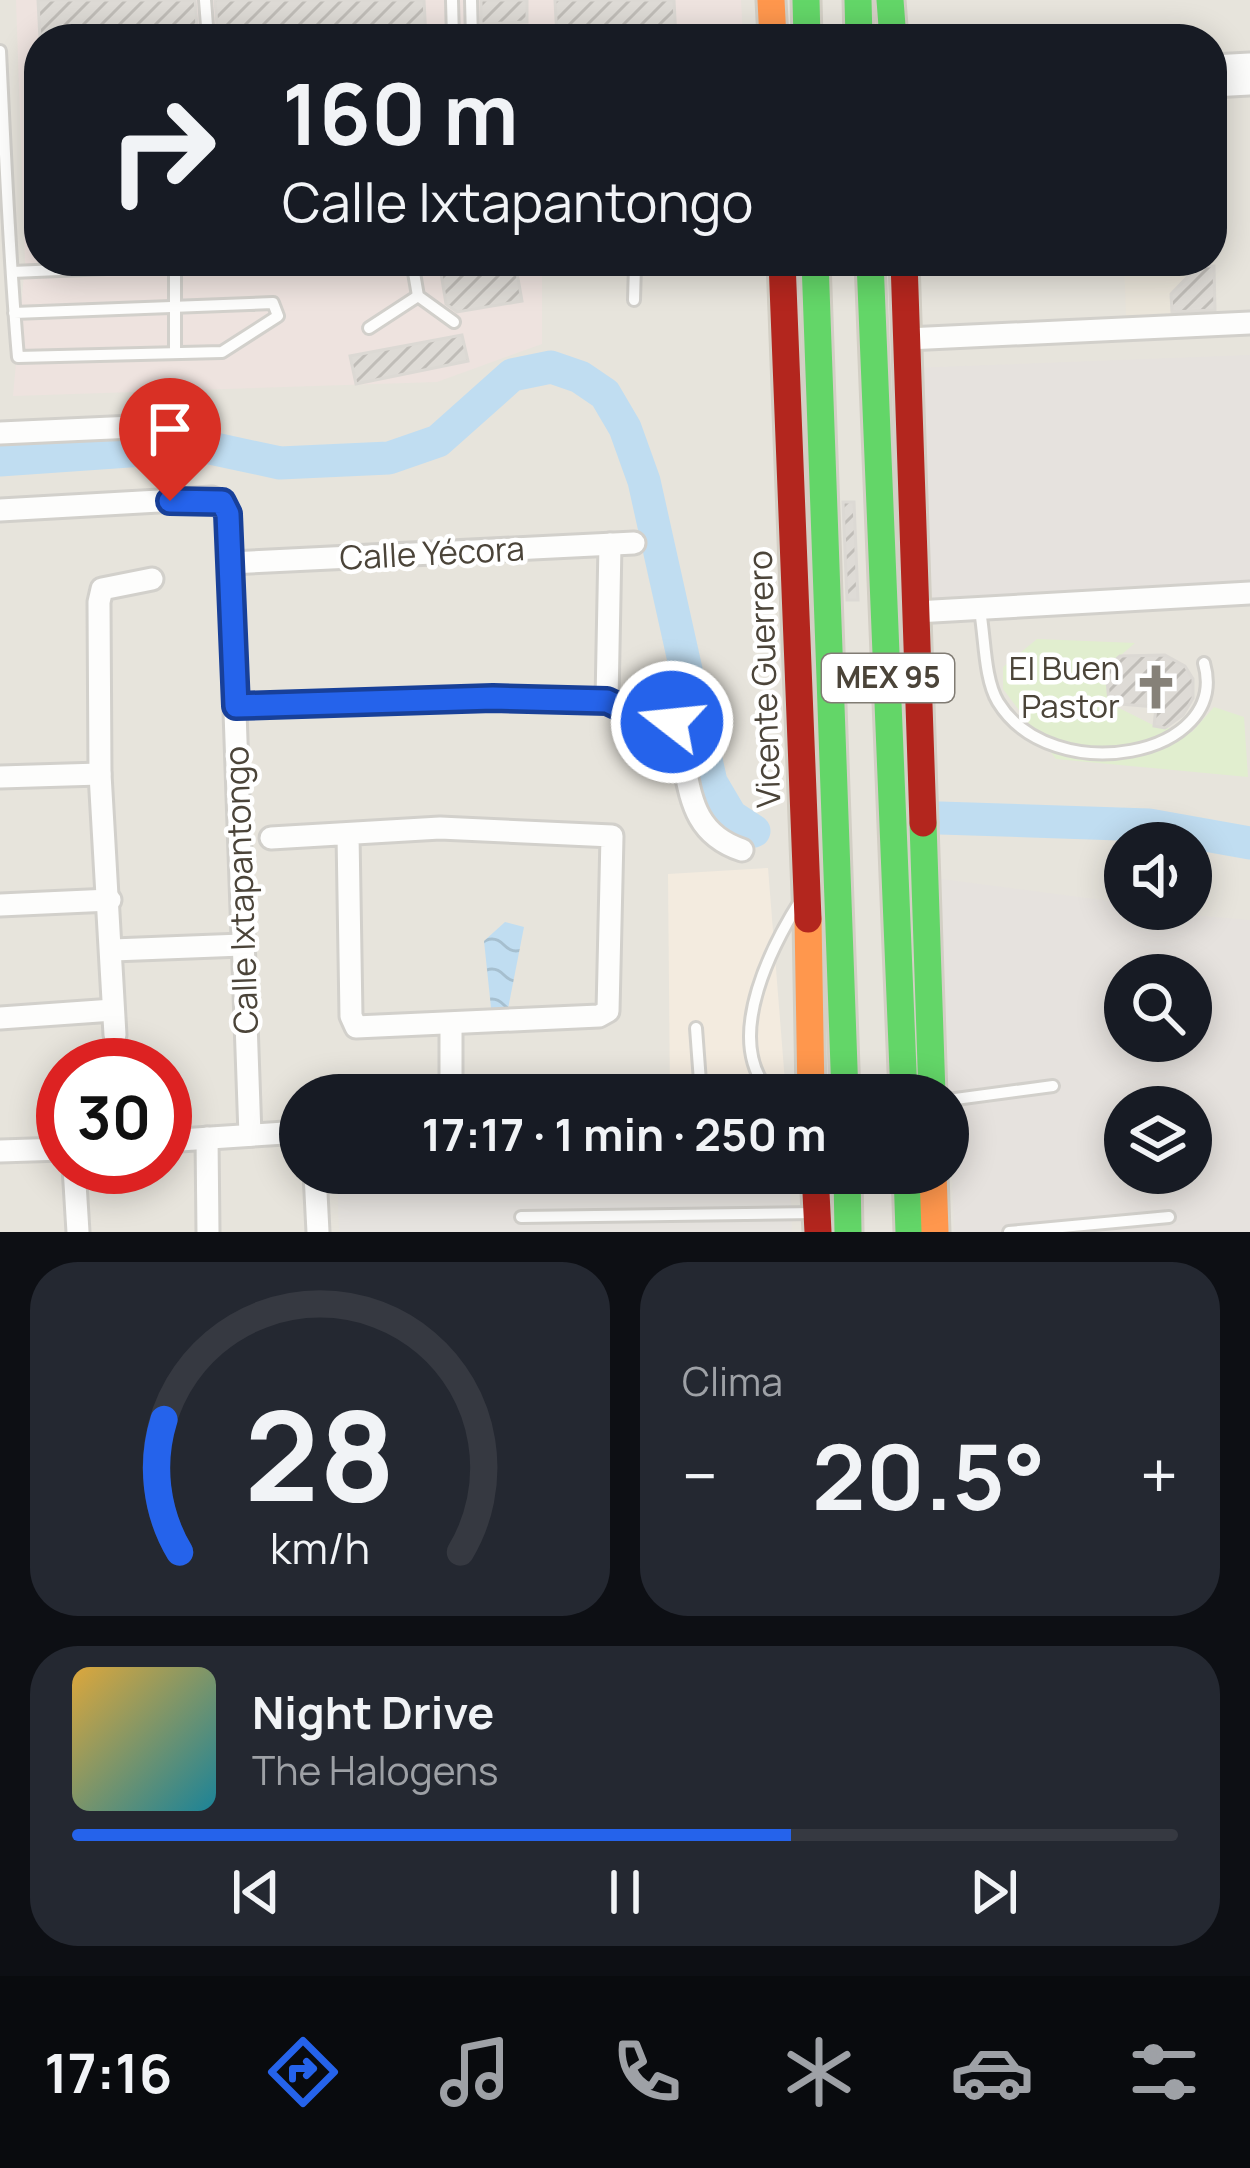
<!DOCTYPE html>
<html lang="es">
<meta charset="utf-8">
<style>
:root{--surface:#171b24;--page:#242831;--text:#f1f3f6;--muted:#9ea1a6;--line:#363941;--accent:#2563eb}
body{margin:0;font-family:Manrope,sans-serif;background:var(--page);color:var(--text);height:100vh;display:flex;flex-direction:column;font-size:45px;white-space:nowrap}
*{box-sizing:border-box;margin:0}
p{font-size:39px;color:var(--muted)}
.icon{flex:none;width:66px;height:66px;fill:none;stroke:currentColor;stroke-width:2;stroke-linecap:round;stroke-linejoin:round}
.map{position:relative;height:1232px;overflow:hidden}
.sheet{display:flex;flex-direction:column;gap:30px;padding:30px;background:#0d0f14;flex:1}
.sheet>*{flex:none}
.top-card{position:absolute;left:24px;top:24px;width:1203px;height:252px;border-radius:48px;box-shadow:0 6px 30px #0003;background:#171b24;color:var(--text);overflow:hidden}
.tools{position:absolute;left:1104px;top:822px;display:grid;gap:24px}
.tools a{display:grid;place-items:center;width:108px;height:108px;border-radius:50%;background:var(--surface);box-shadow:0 6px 30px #0003;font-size:60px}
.speed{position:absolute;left:36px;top:1038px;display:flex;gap:24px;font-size:60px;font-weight:700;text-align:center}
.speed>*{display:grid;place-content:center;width:156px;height:156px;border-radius:50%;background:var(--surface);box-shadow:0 6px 30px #0003;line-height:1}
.speed .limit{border:18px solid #d22;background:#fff;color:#111}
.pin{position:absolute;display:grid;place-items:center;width:102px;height:102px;color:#fff;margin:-123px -51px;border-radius:50% 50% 50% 0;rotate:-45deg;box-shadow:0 0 12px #0007}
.pin .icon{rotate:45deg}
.me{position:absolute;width:132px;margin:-66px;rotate:286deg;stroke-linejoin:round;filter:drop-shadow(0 0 9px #0008)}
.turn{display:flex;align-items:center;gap:42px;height:252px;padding:0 60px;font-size:54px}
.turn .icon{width:156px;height:156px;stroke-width:2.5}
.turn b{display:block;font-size:84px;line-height:102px}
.big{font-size:90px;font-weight:700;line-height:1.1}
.sheet .card{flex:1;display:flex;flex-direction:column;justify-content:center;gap:18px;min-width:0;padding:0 42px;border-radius:48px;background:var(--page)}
.sheet .dial{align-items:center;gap:0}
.dial svg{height:312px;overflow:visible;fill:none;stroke:var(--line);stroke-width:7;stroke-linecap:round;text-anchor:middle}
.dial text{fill:var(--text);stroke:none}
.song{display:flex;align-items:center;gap:36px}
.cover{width:144px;height:144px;border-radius:18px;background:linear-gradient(135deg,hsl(40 70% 55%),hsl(190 70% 35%))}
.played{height:12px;border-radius:6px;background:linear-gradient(90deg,var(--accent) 65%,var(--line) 65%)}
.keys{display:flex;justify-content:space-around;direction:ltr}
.heat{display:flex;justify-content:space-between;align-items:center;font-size:66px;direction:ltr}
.sheet .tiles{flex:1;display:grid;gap:30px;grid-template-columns:1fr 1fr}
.card:last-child{grid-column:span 2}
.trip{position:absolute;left:279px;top:1074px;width:690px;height:120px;border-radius:60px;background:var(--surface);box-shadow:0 6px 30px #0003;font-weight:700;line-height:120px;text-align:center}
.tab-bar{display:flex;height:192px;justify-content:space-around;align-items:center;background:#090b0e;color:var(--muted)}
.tab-bar .icon{width:84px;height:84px}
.tab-bar .current{color:var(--accent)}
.tab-bar b{font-size:54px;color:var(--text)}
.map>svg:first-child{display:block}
.residential{fill:#e7e4dc;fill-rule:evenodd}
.commercial{fill:#f3ebdf}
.industrial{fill:#e6e2de;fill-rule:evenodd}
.education{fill:#eae5da}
.medical{fill:#eee3df}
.green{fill:#e1eecf}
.parking{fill:#e6e3df}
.water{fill:url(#water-waves)}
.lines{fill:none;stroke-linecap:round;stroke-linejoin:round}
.river{stroke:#c0ddf1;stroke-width:33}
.building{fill:url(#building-hatch);stroke:#dcd9d4;stroke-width:3}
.lane-casing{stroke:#d2d0cb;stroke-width:16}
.street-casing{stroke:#d2d0cb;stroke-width:27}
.fast-casing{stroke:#d3cfc5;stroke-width:33}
.slow-casing{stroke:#d3cfc5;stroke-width:33}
.jam-casing{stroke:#d3cfc5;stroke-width:33}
.lane{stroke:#fdfdfc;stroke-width:10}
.street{stroke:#fdfdfc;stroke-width:21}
.fast{stroke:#63d668;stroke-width:27}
.slow{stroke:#ff974d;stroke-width:27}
.jam{stroke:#b3261e;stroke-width:27}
.route-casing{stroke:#184099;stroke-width:30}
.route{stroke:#2563eb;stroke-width:21}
.labels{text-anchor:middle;stroke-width:9;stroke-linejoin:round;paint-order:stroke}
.shield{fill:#fff;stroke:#817c74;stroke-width:3}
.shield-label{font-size:30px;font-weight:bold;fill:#4b4439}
.street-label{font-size:33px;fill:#4b4439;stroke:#fff}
.poi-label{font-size:33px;fill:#4b4439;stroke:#fff;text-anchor:end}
</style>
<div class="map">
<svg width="1250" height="1232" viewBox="0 0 1250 1232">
<defs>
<pattern id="water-waves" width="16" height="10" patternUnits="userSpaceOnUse" patternTransform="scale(3)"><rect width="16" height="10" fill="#c0ddf1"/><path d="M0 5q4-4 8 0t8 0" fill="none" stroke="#a6bfcf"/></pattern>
<pattern id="building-hatch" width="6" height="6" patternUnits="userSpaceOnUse" patternTransform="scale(3)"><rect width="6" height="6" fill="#dedbd6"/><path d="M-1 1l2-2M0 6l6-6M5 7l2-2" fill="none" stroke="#c0bdb8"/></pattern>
</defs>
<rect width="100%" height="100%" fill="#f4f2ee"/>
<path class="residential" d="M0 0H1250V1232H0ZM39 39H1212V261H39ZM1125 843H1191V909H1125ZM1125 975H1191V1041H1125ZM63 1065H165V1167H63ZM300 1095H948V1173H300ZM1125 1107H1191V1173H1125Z"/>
<path class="commercial" d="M768 868 786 1095H670L668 874Z"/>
<g class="industrial">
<path d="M1250 355V583L918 602 911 368Z"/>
<path d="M941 879 1125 903V909L1250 920V1232H954ZM1125 975H1191V1041H1125ZM1125 1107H1191V1173H1125Z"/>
</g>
<path class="education" d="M1212 201 1215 312 1126 316 1124 261H1212Z"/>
<path class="medical" d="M16 0H741L743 39H39V261H542V344L437 382 13 396 25 263Z"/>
<path class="green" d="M1037 639 1135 643 1106 668 1109 703 1155 726 1192 732 1214 707 1244 717 1248 777 1056 759 1003 689V667Z"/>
<path class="parking" d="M337 1173H790L792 1232H339Z"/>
<path class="water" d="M505 922 524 927 506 1019 492 1017 484 941Z"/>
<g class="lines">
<g class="river">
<path d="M0 460 201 446 280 463 389 458 438 441 512 375 551 367 580 377 605 394 625 428 644 481 711 782 731 816 754 831"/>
<path d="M940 818 1149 825 1250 843"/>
</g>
</g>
<g class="building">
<path d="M38 0H195L198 39H40Z"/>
<path d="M215 0H424L426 39H218Z"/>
<path d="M481 0H527V22L481 24Z"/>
<path d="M555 0H674L676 39H557Z"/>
<path d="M439 261H515L522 301 457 312 446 304Z"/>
<path d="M1198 266H1214L1215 310 1172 312 1171 294Z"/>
<path d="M462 335 468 361 356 384 350 356Z"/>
<path d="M843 502H854L858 600H847Z"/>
<path d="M1165 655 1185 666 1193 679V698L1183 715 1165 728 1154 726 1156 707 1109 703 1106 668 1120 656Z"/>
</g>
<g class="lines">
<g class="lane-casing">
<g id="lane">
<path d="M205 0 208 39"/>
<path d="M452 0 453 39"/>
<path d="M471 0 472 39"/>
<path d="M0 51C5 153 9 255 18 357L222 352 278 316 273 303 14 313"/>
<path d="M412 261 418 296 454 322"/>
<path d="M12 272 273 261"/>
<path d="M634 300 635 265 641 261"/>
<path d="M369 328 418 296"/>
<path d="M175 353V266"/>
<path d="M980 611C985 637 984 679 998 702 1052 790 1231 757 1204 663"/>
<path d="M802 898C772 945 727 1032 764 1085L807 1093"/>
<path d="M696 1028 701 1095"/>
<path d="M948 1100 1053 1086"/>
<path d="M521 1217 814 1213"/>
<path d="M1009 1232 1169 1217"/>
</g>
</g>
<g class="street-casing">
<g id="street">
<path d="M1212 66 1250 64"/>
<path d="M1212 86 1250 84"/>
<path d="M907 339 1250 323"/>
<path d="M0 433 178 425"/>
<path d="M0 510 212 498 222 502 228 514 250 1135"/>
<path d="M230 563 634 543"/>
<path d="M916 612 1250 593"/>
<path d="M607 701 610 544"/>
<path d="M236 706 493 698 607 701 624 709 666 712C697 761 673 827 742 850"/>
<path d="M0 777 100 774"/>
<path d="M271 838 440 828 612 836 608 1011 599 1016 356 1027 351 1016 348 834"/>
<path d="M0 905 110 900"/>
<path d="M113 950 242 945"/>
<path d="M0 1018 113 1010"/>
<path d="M451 1024V1095"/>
<path d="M115 1035 100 774 99 602 102 589 152 579"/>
<path d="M207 1138 208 1232"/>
<path d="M165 1141 300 1132"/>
<path d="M0 1151 63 1149"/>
<path d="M74 1167 78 1232"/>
<path d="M315 1173 318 1232"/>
</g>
</g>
<g class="fast-casing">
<g id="fast">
<path d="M806 0 807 39"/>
<path d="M858 0 859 39"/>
<path d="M890 0 893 39"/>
<path d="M815 261 845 1095"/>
<path d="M870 261 904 1095"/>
<path d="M923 823 932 1095"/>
<path d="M847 1173 848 1232"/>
<path d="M907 1173 909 1232"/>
</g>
</g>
<g class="slow-casing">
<g id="slow">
<path d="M771 0 773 39"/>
<path d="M808 919 811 1095"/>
<path d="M933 1173 935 1232"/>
</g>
</g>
<g class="jam-casing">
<g id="jam">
<path d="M782 261 808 919"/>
<path d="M904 261 923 823"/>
<path d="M815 1173 818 1232"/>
</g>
</g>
<use href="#lane" class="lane"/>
<use href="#street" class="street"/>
<use href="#fast" class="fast"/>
<use href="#slow" class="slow"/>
<use href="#jam" class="jam"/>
</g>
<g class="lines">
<g class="route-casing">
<path id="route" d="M170 501 222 502 228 514 236 706 493 698 607 701 624 709 666 712 672 722"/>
</g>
<use href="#route" class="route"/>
</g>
<defs>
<g id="church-bare" transform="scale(3.6)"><path d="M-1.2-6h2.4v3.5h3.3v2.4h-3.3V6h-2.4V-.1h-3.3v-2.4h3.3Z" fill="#868178" stroke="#fff" stroke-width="2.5" paint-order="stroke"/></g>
</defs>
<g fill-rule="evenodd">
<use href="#church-bare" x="1156" y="687"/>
</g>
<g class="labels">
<rect class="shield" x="822" y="654" width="132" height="48" rx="9"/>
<g class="shield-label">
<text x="888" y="688">MEX 95</text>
</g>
<g class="street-label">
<text transform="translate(432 553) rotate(-3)" y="12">Calle Yécora</text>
<text transform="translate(764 679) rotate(-92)" y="12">Vicente Guerrero</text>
<text transform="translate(241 890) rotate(-92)" y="12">Calle Ixtapantongo</text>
</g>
<g class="poi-label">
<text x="1120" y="680">El Buen<tspan x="1120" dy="38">Pastor</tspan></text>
</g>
</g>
</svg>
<div class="tools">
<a><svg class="icon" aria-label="sound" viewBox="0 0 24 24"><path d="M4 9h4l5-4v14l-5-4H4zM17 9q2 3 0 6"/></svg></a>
<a><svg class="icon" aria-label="search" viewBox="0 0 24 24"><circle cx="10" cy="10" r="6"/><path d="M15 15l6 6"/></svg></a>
<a><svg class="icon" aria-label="layers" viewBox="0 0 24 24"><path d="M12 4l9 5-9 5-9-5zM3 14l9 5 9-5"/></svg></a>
</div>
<div class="speed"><div class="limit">30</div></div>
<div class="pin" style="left:170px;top:501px;background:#d93025"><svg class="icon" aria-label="arrive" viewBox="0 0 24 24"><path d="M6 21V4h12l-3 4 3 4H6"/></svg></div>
<svg class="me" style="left:672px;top:722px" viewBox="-20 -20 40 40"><circle r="17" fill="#2563eb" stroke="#fff" stroke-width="3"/><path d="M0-11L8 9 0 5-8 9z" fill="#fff"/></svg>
<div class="trip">17:17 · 1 min · 250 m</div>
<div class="top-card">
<div class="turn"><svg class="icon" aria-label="right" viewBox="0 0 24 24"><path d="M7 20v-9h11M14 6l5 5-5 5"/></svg><div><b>160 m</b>Calle Ixtapantongo</div></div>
</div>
</div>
<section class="sheet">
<div class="tiles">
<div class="card dial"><svg viewBox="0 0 100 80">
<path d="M14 69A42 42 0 1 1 86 69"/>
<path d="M14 69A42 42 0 0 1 10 35" stroke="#2563eb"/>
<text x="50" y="56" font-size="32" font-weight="700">28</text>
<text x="50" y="72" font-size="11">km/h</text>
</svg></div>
<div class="card"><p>Clima</p>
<div class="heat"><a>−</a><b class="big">20.5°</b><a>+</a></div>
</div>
<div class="card">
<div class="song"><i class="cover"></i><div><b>Night Drive</b><p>The Halogens</p></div></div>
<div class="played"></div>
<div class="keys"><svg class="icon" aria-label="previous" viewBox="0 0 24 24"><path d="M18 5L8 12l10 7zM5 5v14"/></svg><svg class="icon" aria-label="pause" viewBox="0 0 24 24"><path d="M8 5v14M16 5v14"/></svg><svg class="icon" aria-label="next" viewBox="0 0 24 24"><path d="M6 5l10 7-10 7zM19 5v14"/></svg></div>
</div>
</div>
</section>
<nav class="tab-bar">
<b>17:16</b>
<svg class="icon current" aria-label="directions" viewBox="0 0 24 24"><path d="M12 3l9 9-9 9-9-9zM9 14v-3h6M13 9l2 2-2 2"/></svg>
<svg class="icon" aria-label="music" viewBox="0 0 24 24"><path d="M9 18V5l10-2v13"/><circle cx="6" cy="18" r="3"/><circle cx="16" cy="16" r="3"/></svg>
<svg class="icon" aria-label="phone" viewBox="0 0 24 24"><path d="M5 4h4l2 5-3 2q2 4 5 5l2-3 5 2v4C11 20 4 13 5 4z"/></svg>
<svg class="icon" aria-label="climate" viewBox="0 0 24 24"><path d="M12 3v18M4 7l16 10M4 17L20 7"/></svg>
<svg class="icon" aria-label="car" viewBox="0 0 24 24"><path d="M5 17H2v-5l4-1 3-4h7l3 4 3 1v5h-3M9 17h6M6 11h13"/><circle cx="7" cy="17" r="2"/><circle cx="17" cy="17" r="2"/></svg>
<svg class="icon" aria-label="filters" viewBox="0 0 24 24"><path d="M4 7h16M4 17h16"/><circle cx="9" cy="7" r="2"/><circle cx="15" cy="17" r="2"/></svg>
</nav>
